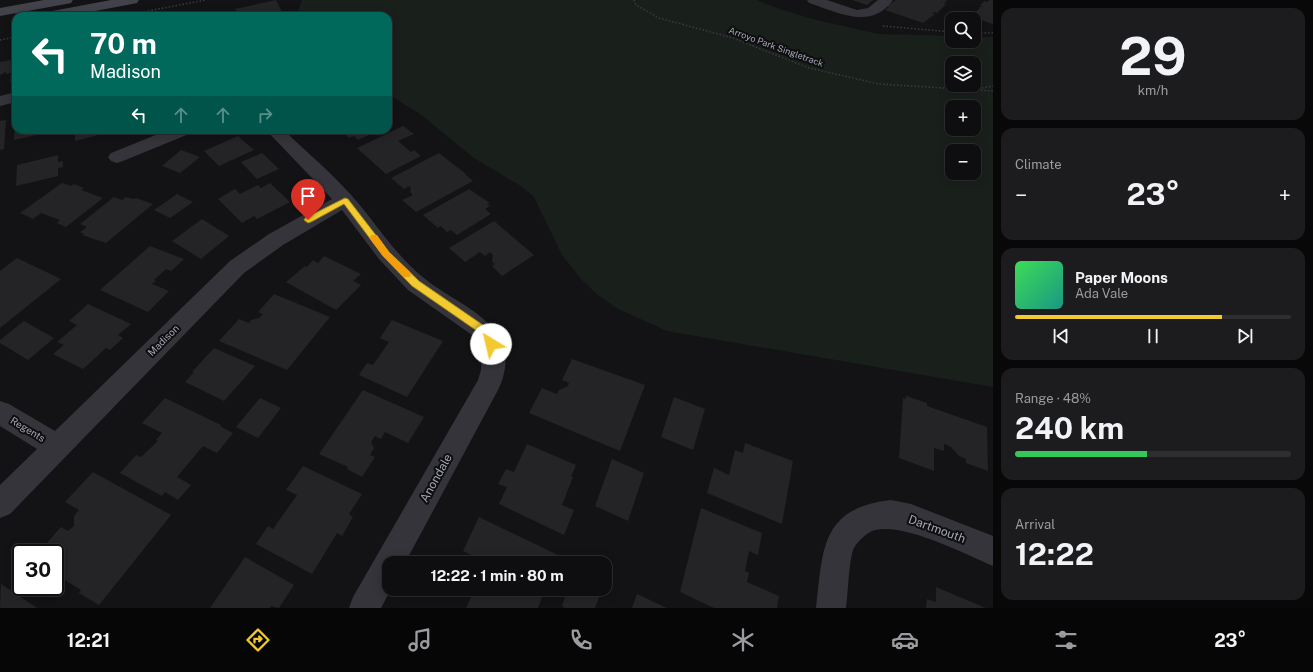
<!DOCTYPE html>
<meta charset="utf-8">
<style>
:root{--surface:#0e0e10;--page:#1c1c1e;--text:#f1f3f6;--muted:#9b9c9f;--line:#2e2e30;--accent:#f2ca2f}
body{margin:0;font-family:"Public Sans",sans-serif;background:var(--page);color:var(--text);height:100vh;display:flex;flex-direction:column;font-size:15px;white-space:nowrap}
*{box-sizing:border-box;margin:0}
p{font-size:13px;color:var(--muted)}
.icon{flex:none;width:22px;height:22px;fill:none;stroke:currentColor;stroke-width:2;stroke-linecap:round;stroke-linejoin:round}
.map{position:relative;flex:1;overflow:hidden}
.side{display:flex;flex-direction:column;gap:8px;padding:8px;background:#080809;width:320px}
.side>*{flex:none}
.banner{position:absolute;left:12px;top:12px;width:380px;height:122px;border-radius:12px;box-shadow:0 2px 10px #0003,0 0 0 1px var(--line);background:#00695c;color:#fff;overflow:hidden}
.controls{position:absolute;left:945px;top:12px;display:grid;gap:8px}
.controls a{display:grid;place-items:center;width:36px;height:36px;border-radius:8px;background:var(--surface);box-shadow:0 2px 10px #0003,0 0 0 1px var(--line);font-size:20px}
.speed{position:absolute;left:12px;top:544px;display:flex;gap:8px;font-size:20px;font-weight:700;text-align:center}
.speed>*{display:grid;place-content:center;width:52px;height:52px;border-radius:50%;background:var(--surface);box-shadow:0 2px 10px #0003,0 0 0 1px var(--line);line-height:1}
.speed .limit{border:2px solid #111;border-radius:6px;background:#fff;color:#111}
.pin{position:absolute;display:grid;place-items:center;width:34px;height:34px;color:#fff;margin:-41px -17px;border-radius:50% 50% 50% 0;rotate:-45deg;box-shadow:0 0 4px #0007}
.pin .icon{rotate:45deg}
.me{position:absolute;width:44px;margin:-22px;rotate:324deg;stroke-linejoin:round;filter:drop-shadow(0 0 3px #0008)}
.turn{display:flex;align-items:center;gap:14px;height:84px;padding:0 12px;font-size:18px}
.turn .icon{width:52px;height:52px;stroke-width:2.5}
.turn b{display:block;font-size:28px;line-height:34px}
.lanes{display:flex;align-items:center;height:38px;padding:0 12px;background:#0003;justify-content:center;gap:20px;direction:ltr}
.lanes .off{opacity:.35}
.big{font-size:30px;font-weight:700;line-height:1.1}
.side .card{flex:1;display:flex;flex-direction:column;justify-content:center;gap:6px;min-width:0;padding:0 14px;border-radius:12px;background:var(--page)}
.side .dial{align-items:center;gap:0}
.dial b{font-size:52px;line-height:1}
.song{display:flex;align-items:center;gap:12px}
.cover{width:48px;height:48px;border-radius:6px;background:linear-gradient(135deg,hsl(130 70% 55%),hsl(170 70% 35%))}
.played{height:4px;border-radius:2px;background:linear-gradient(90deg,var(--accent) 75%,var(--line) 75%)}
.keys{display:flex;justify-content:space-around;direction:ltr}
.heat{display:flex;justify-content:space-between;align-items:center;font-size:22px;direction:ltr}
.charge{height:6px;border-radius:3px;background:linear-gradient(90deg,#34c759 48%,var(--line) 0)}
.trip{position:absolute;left:382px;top:556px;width:230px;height:40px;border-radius:12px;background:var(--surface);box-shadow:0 2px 10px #0003,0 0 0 1px var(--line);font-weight:700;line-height:40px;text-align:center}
.dock{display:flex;height:64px;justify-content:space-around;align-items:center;background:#060606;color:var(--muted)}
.dock .icon{width:28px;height:28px}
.dock .selected{color:var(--accent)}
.dock b{font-size:18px;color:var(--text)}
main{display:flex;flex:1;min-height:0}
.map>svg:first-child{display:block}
.green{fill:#19201b;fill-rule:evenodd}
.building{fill:#242326}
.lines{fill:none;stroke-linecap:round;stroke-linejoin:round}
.path{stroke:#3a3b41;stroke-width:1.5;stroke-dasharray:1.5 2;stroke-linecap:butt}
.street{fill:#34343a;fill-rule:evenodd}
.secondary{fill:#42434a;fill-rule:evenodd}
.route{fill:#f2ca2f;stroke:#9d831f}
.slow{fill:#f59e0b}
.labels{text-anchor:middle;stroke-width:4;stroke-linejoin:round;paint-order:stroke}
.far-street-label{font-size:9px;fill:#a5a8b5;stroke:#0e0e10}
.street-label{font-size:10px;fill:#a5a8b5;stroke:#0e0e10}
.near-street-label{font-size:12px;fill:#a5a8b5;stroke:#0e0e10}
</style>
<main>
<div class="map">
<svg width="993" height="608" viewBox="0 0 993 608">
<rect width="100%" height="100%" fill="#131315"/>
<path class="green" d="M302 0H757L771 6 812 19 878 34 952 36V41H974V37H993V387L667 331 618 309 598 295 582 280 562 255 534 197 521 186 474 158 420 114 388 94V16H300L298 11ZM952 63H974V85H952ZM952 107H974V129H952ZM952 151H974V173H952Z"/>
<g class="building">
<path d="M276 0 284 16H255L252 13 239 16 235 9Z"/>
<path d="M852 0H873L867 5Z"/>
<path d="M896 0H945L947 1 944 3 946 4 937 13 934 12 932 13 935 14 923 23 885 10 889 7 887 6Z"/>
<path d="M989 0H993V24L972 17 980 7H984L980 6 984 1 988 2Z"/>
<path d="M16 59V81L10 82 11 73 6 74V72L0 75V62Z"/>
<path d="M6 120 4 149 0 150V121Z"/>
<path d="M15 124 16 130 55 131 14 140Z"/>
<path d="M403 126 414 134 398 141 411 152 414 150 421 156 386 174 357 148Z"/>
<path d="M75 130H102V134L75 141Z"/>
<path d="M337 130H380L358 140 354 136 349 138 345 134 343 135Z"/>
<path d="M238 136 254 150 219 166 204 151Z"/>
<path d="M181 150 200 157 180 173 162 166Z"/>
<path d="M262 153 279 169 257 179 241 162Z"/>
<path d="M439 153 466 174H465L473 181 416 212 402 200 413 195 410 192 411 188 409 186 404 189 391 178Z"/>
<path d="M58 155V162L63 161V167L58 168V176L16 186 17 165Z"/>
<path d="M62 183 71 186 74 184 84 188 81 190 103 198 66 227 57 223 60 220 41 213 33 219 20 213Z"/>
<path d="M270 183 290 202 257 219 254 216 242 223 218 199 235 189 240 194 258 185 261 188Z"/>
<path d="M469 189 490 203 487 204 490 206 485 209 491 214 457 235 451 230 447 232 441 226 438 228 423 215Z"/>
<path d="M177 194 193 202 170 218 154 210Z"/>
<path d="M114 197 122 200 126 197 134 199 136 198 153 204 106 243 82 235 84 234 80 232 87 227 80 224Z"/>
<path d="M202 219 229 236 201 259 172 241Z"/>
<path d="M494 221 534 255 502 276 492 266 495 264 492 262 493 255 490 252 485 256 480 252 465 262 449 248Z"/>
<path d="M150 246 184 259 171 271 166 269 154 280 156 281 152 284 169 291 148 312 100 290Z"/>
<path d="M324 256 361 274 353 281 361 285 336 310 286 282 305 266 307 267 313 260 318 263Z"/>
<path d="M17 258 61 279 0 328V271Z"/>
<path d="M274 294 330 317 287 370 219 341 239 319 249 323 251 320 259 318 263 314 258 312Z"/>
<path d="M88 304 131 324 118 335 123 338 110 350 106 348 83 369 53 354 64 345 57 342 77 325 69 321Z"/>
<path d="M392 320 443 341 407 397 359 375 367 363 373 365 389 342 380 338Z"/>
<path d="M24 321 54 338 28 360 0 343V340Z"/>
<path d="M214 348 255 366 224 401 185 382 194 372H192Z"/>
<path d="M572 359 645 385 620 451 529 413 542 388 557 394 559 390 568 386 569 383 562 380Z"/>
<path d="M363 390 424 417 408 443 385 432 381 439 375 436 371 442 374 448 370 455 375 457 362 477 347 469 348 467 319 454Z"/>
<path d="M906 396 927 403V406L987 427 988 471 966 463V459L959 456 951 447 944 444V451L934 448V471L899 458 903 398 906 399Z"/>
<path d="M674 397 705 409 693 450 661 437Z"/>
<path d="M165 398 221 425 220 426 233 433 217 453 203 446 177 477 191 485 178 500 165 492 162 496 120 473 136 455 141 457 158 441 156 440 162 433 142 423Z"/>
<path d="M260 398 281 408 258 438 236 427Z"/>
<path d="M745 443 793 461 782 524 707 493 714 468 729 475 735 450 743 453Z"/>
<path d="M527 444 576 465 571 477H573L562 505 574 510 564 535 499 504 507 487 498 484 506 469 514 472Z"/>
<path d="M612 459 644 473 628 521 595 506Z"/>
<path d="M303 466 362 494 349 514 353 517 342 536 337 533 312 574 256 544 268 526 273 529 297 495 286 490Z"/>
<path d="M93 472 171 515 99 605 79 593 81 590 55 574V553H38L61 527 68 531 74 526V516L79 510 65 502Z"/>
<path d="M701 508 762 533 758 555 749 551 745 571 749 573 747 582 779 596 777 608H714L680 592Z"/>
<path d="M479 517 558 555 555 563H486L463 551Z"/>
<path d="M245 557 294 585 279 608 271 606 270 608H210Z"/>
<path d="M1 584 37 608H0Z"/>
<path d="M936 587 986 608H926L927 599 936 602Z"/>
<path d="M485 589H545L538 608H466L473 593 482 597Z"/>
<path d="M568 589H602L595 608H565L562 606Z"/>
<path d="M637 594 667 608H632Z"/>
</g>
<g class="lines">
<g class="path">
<path d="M634 0 636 5 659 18 733 38 809 68 879 84 993 91"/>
<path d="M148 11 206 0"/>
<path d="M883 26 952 32"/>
<path d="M974 33H993"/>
<path d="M0 40 16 37"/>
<path d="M982 88 993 86"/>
</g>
<g class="street">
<path d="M807 0H827L857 10 868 8 878 0H893C871 31 837 12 809 3Z"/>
<path d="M16 92V102L0 106V96Z"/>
<path d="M168 130H191L189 134 123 161 117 163 111 161 108 157 111 153Z"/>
<path d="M266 130H284C306 152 331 172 352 196 376 223 395 255 424 278 448 298 483 310 500 338 509 355 506 374 498 390L405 563H389V589H391L381 608H349L353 597 478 380 481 370 482 357 480 347 472 335 408 290 379 259 342 210 283 245 244 273 10 514 0 518V485L37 449 0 426V401L9 404 55 431 230 261 269 234 332 199Z"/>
<path d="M891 500 911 504 993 536V566C963 553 905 523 875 530 867 532 858 541 854 548 849 557 848 595 846 608H816C823 550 820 508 891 500Z"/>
</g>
<g class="secondary">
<path d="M44 0H73L71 3 66 4 0 16V8Z"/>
<path d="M111 0H139L137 3 132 4 69 16H40L42 13 47 12Z"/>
</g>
</g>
<path class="route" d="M345 198 348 199 389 252 419 281 483 325 495 341 496 344 495 347H488L477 331 412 286 383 256 344 204 311 222 308 223 304 220 305 218Z"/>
<path class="slow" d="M371 235H377L389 252 410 272 411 275 410 277H404L383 256 371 240 370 238Z"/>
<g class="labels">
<g class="far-street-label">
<text transform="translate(776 47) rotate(20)" y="3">Arroyo Park Singletrack</text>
</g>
<g class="street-label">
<text transform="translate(163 340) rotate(-45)" y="4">Madison</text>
<text transform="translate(28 429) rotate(31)" y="4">Regents</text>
</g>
<g class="near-street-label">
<text transform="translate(436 478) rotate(-61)" y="4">Anondale</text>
<text transform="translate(937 529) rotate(20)" y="4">Dartmouth</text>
</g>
</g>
</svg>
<div class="controls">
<a><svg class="icon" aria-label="search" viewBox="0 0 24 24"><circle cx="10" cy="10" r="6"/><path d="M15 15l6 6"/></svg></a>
<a><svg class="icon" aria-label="layers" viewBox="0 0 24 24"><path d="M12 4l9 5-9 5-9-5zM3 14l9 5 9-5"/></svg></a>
<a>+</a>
<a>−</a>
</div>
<div class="speed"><div class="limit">30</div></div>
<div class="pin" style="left:308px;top:220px;background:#d93025"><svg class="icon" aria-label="arrive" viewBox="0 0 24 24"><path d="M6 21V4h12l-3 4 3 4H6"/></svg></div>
<svg class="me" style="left:491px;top:344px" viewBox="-20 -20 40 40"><circle r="19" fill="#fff"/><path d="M0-13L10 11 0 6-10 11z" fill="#f2ca2f"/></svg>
<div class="trip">12:22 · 1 min · 80 m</div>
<div class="banner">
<div class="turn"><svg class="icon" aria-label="left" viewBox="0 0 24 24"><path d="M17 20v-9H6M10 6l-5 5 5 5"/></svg><div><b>70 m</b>Madison</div></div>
<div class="lanes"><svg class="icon" aria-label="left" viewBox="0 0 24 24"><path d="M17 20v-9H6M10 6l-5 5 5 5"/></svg><svg class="icon off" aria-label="ahead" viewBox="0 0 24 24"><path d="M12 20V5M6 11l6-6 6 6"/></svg><svg class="icon off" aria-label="ahead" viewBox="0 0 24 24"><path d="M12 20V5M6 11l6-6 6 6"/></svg><svg class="icon off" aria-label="right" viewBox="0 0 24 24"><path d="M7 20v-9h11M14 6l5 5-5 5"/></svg></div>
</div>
</div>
<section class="side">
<div class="card dial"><b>29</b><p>km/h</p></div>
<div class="card"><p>Climate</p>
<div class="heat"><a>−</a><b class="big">23°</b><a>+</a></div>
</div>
<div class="card">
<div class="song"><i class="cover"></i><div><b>Paper Moons</b><p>Ada Vale</p></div></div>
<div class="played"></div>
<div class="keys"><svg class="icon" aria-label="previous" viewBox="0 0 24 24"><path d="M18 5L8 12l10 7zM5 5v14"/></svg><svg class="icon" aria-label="pause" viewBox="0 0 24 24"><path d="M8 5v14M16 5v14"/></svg><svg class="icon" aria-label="next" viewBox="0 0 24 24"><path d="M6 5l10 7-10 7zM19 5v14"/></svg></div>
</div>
<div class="card"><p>Range · 48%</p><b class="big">240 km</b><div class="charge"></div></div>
<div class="card"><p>Arrival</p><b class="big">12:22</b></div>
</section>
</main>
<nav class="dock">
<b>12:21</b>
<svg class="icon selected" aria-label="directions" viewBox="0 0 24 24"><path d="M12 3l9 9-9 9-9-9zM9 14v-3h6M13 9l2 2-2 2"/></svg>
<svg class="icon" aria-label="music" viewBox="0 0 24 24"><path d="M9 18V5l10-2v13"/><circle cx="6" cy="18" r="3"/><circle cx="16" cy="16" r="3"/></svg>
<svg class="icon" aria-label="phone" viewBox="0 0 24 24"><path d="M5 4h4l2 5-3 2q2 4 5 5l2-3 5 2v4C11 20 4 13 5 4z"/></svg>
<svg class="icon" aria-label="climate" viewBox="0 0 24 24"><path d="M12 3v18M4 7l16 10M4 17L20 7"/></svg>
<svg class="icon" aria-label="car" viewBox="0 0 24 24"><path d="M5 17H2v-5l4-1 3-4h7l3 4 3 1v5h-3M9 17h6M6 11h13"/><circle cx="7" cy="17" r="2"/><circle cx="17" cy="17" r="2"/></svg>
<svg class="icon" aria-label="filters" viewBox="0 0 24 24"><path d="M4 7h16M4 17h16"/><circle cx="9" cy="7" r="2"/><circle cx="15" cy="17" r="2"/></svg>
<b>23°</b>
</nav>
